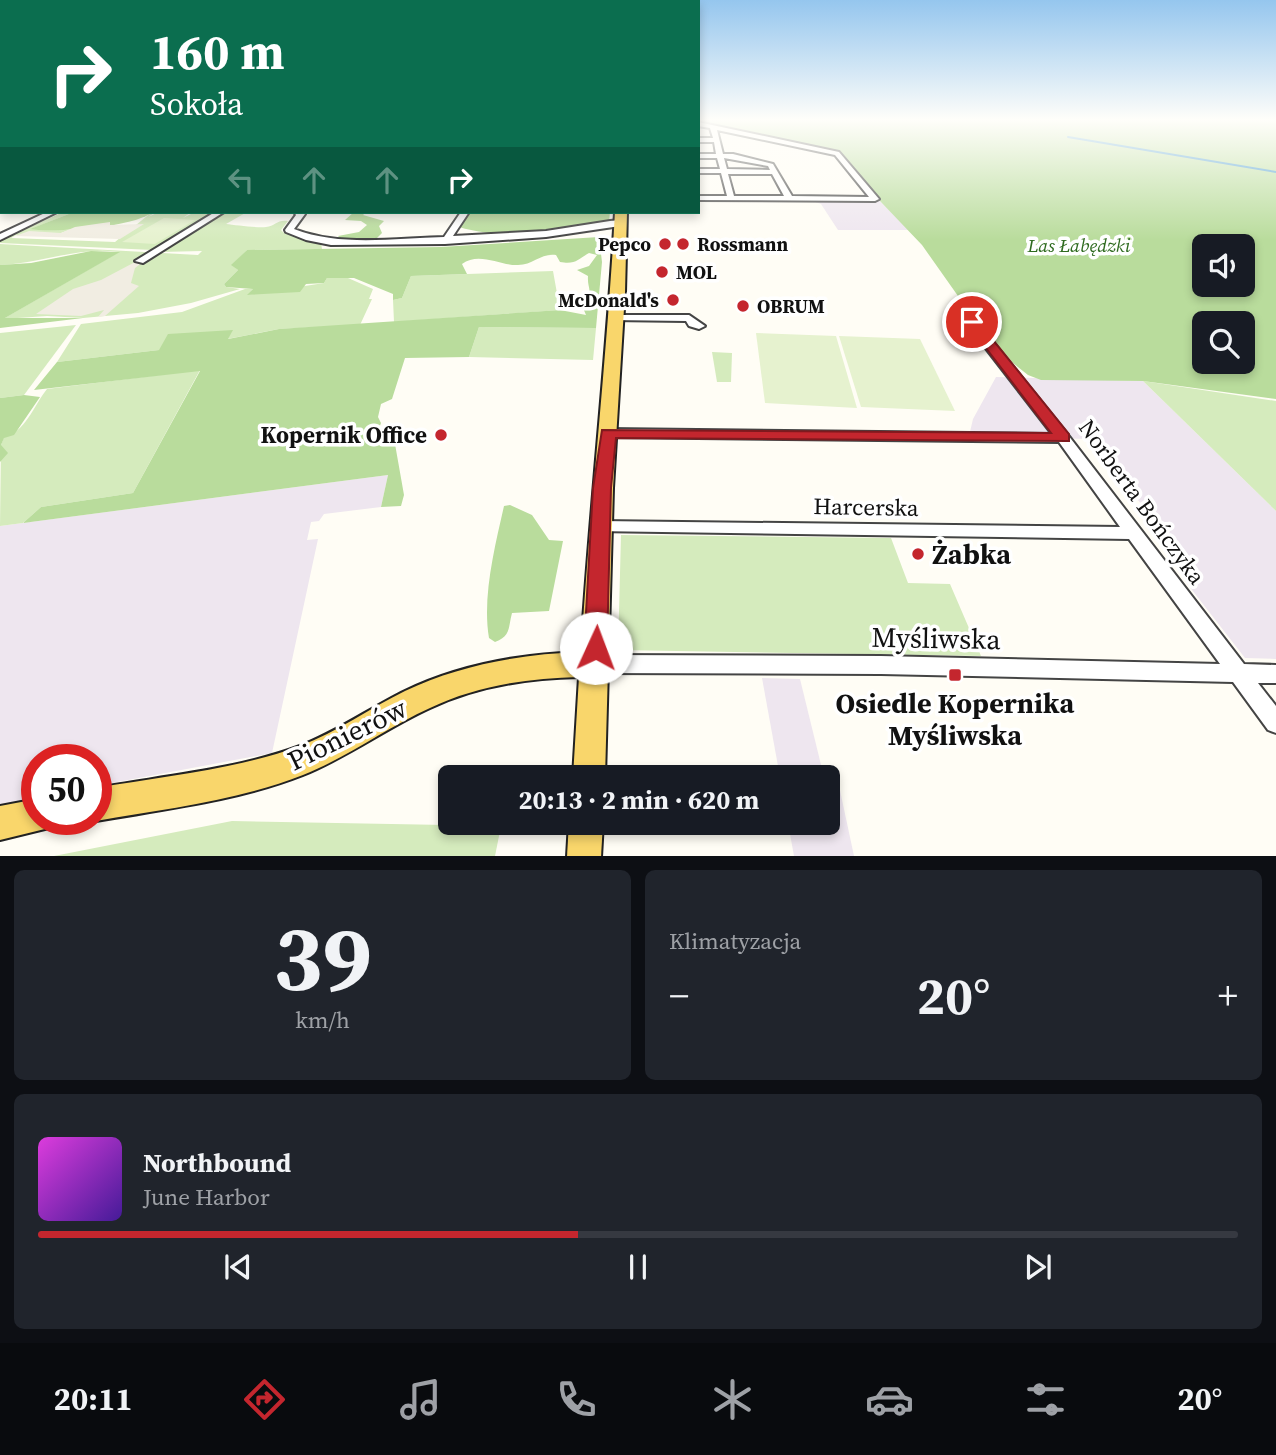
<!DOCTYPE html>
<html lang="pl">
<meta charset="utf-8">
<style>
:root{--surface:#171b24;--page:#20242c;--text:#f1f3f6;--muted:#9ea1a6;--line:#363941;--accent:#c4262e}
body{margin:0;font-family:"Source Serif 4",serif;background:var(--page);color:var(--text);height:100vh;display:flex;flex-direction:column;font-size:26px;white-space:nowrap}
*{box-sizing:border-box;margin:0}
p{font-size:23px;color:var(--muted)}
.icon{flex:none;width:38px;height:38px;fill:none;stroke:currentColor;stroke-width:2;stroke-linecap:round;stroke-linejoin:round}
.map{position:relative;height:856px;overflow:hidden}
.details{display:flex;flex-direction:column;gap:14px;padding:14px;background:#0d0f14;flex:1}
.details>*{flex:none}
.top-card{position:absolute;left:0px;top:0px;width:700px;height:214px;box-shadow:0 4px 10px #0003;background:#0b6e4f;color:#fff;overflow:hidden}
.fabs{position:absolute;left:1192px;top:234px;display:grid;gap:14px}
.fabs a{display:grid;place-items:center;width:63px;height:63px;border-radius:10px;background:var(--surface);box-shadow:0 4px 10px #0003;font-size:35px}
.speed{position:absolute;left:21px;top:744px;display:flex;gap:14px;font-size:35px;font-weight:700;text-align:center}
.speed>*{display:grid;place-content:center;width:91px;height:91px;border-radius:50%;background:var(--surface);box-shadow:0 4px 10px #0003;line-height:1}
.speed .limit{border:10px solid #d22;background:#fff;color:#111}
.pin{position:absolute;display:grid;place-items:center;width:60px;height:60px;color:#fff;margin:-30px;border:4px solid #fff;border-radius:50%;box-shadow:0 2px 7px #0007}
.me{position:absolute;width:77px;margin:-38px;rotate:2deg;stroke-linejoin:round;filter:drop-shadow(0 0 5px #0008)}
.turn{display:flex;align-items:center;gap:24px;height:147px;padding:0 35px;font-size:32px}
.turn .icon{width:91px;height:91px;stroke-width:2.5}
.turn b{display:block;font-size:49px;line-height:60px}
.lanes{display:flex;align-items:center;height:66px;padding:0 35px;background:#0003;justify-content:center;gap:35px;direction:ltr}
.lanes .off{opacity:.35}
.big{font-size:52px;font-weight:700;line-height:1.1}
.details .card{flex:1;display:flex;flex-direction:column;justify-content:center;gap:10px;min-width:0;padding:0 24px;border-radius:10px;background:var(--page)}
.details .dial{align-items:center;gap:0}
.dial b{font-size:91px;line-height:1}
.song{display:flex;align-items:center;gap:21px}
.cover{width:84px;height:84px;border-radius:10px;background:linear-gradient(135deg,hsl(300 70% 55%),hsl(260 70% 35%))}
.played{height:7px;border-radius:4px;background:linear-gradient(90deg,var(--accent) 45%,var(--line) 45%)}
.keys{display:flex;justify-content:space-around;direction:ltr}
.heat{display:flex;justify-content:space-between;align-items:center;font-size:38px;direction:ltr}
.details .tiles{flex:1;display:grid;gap:14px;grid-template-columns:1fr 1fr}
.card:last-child{grid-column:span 2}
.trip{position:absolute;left:438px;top:765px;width:402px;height:70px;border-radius:10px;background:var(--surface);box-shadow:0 4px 10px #0003;font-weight:700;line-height:70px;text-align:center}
.tab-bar{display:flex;height:112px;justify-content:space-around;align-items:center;background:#090b0e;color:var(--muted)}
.tab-bar .icon{width:49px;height:49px}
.tab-bar .on{color:var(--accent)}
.tab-bar b{font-size:32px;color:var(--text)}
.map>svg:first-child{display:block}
.industrial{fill:#eee6ef}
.green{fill:#d5ebbd}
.forest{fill:#b9dc9c;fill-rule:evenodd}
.pitch{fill:#e6f2cf}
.plaza{fill:#f1ede2}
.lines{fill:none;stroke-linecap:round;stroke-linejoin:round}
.stream{stroke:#3f96cf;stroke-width:2}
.minor-casing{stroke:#444;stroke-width:4}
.major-casing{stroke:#222;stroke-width:4}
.minor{fill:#fff;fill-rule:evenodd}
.major{fill:#f9d66b;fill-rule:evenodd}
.route{fill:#c4262e;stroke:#7f191e;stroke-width:2}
.poi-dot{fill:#c4262e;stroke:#fff;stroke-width:2.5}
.labels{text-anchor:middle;stroke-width:7;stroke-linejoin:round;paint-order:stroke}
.far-poi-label{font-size:19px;font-weight:bold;fill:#111;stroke:#fff;text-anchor:start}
.far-park-label{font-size:19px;font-style:italic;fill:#2f6b1f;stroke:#fff}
.poi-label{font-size:23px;font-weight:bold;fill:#111;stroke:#fff;text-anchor:end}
.street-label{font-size:23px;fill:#111;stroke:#fff}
.near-poi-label{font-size:28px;font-weight:bold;fill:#111;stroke:#fff;text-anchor:start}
.near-street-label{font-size:28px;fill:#111;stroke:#fff}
</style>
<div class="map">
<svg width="1276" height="857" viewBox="0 0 1276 857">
<rect width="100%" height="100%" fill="#fffdf5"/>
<g class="industrial">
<path d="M813 201H880L909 230H838L821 204Z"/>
<path d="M996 377 1143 381 1276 511V659L1245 658 1185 581H1203L1089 439 969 436 973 419Z"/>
<path d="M388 475 381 507 324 514 319 521 311 522 307 540 318 539 272 753 96 786V760H37V798L0 805V526Z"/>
<path d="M762 678 800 679 824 777H780Z"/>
<path d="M828 781H838L854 856H794L788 823 828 822Z"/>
</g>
<g class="green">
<path d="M63 212H74L31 229 69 230 61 233 24 234 90 237 16 235 11 238 115 242 152 212H156L148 217 159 212H191L183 218 195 212H214L153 250 0 243V237L19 232Z"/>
<path d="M224 212H247L226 224C235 225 257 228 266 227 275 226 278 219 288 221L281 230 284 233 321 243 322 249 247 250 232 265 238 270 224 284 226 287 240 289 191 303 138 313 83 318 47 316 3 319 119 252C80 246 39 264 0 265V244L198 255 202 251 160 252Z"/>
<path d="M553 271 560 310 394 322 393 300 402 298 411 276Z"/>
<path d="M327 278H348L373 289 369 299H372L360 325 279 329 227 339 232 331 159 350 57 362 81 324 182 312 245 289H253L248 295 324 283Z"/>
<path d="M76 325 24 395 0 398V333Z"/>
<path d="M479 327 596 328 593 360 469 357Z"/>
<path d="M712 352 732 353 731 382H717Z"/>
<path d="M200 370 133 493 41 507 23 523 0 526 1 445 4 437C25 433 34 405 47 389Z"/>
<path d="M1143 381 1276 401V511Z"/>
<path d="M621 535 891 538 908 583 950 584 981 656 618 650Z"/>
<path d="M232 821 501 826 495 856H54Z"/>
</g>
<g class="forest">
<path d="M698 120H1276V399L1143 381 1041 380 1028 375 1013 363 970 313 922 245 880 201 841 153 698 123ZM1204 247H1242V285H1204ZM1204 324H1242V362H1204Z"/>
<path d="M74 212H152C137 227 52 233 30 229Z"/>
<path d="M354 212H366L363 215 384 221 379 226 382 233 374 241 341 239 338 236 359 232 367 225 361 221 345 220Z"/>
<path d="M513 212H610L609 222C594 222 582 229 567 231 533 236 492 237 459 227L466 214Z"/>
<path d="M599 237 602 262 596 328 479 327 469 357 405 358 392 399 381 404 378 417 381 423 373 445 395 444 404 495 401 506 381 507 388 475 23 523 41 507 133 493 200 371 34 390 57 362 159 350 168 334 233 330 228 339 279 329 560 310 586 315 581 303C595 289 587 291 588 276L577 270 589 266 597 255 589 253C578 259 576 265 560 262L556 255C541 253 533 265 518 265 501 266 479 251 462 264L467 274 411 276 402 298 393 300V294L354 278H327L324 283 306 284 300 292 247 295 253 289 226 287 224 284 238 270 231 265 247 250 441 247Z"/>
<path d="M91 251 120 252 5 318H83L0 328V265L31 263Z"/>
<path d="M24 395 40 397 14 435 4 438 1 445 8 453 0 462V398Z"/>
<path d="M510 505 532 515 549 540 563 541 549 611 512 613C508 628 511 636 495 642L489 638C482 597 495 546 504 506Z"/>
</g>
<g class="pitch">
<path d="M164 218 195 220 155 244 122 242Z"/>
<path d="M756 333 836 336 857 408 765 403Z"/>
<path d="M839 336 920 339 955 411 861 407Z"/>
</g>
<g class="plaza">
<path d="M110 222V225L144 224 120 239 15 236 29 231 61 233 75 227Z"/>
<path d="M137 261H144L135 268 131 283 139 286 105 316 98 317 104 310 81 316 36 314 73 289 101 280Z"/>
</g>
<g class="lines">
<path class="stream" d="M1068 137 1276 172"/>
<g class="minor-casing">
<g id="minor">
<path d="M698 122 839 152 879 199 875 201 698 200V196H727L721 173H698V169H720L717 158H698V154H716L714 142H698V138H713L710 128 698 126ZM717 130 835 155 869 197 792 196 773 164 733 154H723ZM724 158 768 166 770 170 727 169ZM728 174H772L784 196H734Z"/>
<path d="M0 150H2L0 156Z"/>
<path d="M0 164H2L0 169Z"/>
<path d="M47 212H57L0 240V234Z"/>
<path d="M215 212H224L143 263 135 261Z"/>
<path d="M294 212H303L305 214 294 229C340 247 395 238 444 237L461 212H469L453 236 546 231 610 221 620 220 624 223 620 226 546 237 445 244 331 245 306 240 286 232 285 230 296 215Z"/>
<path d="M964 310 968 311 1068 435 1244 664 1276 665V683H1258L1276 706V733L1268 730 1233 682 881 674 595 673 588 670 585 664 588 658 595 655 881 656 1220 664 1129 539 594 531 592 527 594 523 600 521 1120 527 1059 442 608 437 601 433 608 429 1052 434 960 315 959 313Z"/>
<path d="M615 315H689L705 326 699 329 689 326 686 321 611 320V316Z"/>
</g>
</g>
<g class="major-casing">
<g id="major">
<path d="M615 212H627L625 292 613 488 605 777H573L579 677C528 678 476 686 430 708 386 728 348 757 303 775 237 801 165 809 96 821L90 819H96V788C164 776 235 770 300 746 337 732 370 708 405 691 459 665 521 654 581 652 590 505 607 359 615 212Z"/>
<path d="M37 799V819H52L49 828 0 840V806Z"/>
<path d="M569 822H603L601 857H567Z"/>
</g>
</g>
<use href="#minor" class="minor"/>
<use href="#major" class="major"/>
</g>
<linearGradient id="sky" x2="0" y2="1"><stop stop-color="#95c6ee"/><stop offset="0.5" stop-color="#fffefa"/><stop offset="1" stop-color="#fffefa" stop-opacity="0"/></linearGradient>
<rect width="1276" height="240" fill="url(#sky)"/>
<path class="route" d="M972 318 976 319 1069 434V441L616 438 611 488 607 648 604 654 596 657 588 654 584 648 593 488 602 430 1051 433 966 322Z"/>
<g class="poi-dot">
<circle cx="665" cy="244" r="7"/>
<circle cx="683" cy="244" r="7"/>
<circle cx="662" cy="272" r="7"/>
<circle cx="673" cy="300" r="7"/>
<circle cx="743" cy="306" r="7"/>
<circle cx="441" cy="435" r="7"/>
<circle cx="918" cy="554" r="7"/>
<rect x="948" y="668" width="14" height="14" rx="3.5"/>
</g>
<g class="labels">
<g class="far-poi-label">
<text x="651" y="251" text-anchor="end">Pepco</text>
<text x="697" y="251">Rossmann</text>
<text x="676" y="279">MOL</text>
<text x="659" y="307" text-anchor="end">McDonald's</text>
<text x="757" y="313">OBRUM</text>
</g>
<g class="far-park-label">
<text x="1079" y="252">Las Łabędzki</text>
</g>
<g class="poi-label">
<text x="427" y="443">Kopernik Office</text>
</g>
<g class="street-label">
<text transform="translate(1142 502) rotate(54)" y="8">Norberta Bończyka</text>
<text transform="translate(866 507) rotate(1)" y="8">Harcerska</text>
</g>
<g class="near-poi-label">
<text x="932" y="564">Żabka</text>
<text x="955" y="713" text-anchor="middle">Osiedle Kopernika<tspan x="955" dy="32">Myśliwska</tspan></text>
</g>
<g class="near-street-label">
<text transform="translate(936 638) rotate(1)" y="10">Myśliwska</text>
<text transform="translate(347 734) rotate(-26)" y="10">Pionierów</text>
</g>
</g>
</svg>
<div class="fabs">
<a><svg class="icon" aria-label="sound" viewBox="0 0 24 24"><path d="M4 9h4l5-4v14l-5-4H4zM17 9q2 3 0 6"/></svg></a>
<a><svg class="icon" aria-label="search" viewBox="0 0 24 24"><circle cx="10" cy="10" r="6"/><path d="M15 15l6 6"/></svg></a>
</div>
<div class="speed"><div class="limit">50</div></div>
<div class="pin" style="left:972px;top:322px;background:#d93025"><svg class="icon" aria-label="arrive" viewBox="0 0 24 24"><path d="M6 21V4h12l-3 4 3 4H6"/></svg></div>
<svg class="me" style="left:596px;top:648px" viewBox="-20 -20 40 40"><circle r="19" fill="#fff"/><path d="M0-13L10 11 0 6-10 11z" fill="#c4262e"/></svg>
<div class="trip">20:13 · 2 min · 620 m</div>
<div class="top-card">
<div class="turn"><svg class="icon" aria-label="right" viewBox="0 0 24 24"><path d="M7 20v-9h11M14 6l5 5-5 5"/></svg><div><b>160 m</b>Sokoła</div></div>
<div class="lanes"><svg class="icon off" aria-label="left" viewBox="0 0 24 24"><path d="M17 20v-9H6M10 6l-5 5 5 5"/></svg><svg class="icon off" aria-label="ahead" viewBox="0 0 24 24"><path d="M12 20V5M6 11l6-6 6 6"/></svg><svg class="icon off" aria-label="ahead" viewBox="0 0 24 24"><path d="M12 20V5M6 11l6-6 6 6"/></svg><svg class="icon" aria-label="right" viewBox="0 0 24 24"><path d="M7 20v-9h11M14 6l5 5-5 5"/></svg></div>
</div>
</div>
<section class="details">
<div class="tiles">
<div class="card dial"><b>39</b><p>km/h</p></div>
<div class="card"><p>Klimatyzacja</p>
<div class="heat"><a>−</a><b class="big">20°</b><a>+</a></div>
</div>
<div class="card">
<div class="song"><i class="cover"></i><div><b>Northbound</b><p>June Harbor</p></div></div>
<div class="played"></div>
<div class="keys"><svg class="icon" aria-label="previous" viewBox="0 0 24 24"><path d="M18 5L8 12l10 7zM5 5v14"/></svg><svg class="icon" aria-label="pause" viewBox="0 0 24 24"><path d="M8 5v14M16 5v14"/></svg><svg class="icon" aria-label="next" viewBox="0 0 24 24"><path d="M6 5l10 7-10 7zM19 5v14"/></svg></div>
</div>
</div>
</section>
<nav class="tab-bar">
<b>20:11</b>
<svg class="icon on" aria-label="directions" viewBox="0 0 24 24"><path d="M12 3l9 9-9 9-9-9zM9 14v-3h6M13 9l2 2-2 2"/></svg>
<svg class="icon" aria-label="music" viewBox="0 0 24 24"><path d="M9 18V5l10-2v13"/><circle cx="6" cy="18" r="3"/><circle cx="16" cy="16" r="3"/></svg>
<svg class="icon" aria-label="phone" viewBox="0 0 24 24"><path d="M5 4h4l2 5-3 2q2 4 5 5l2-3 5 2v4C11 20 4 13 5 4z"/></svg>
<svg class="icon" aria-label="climate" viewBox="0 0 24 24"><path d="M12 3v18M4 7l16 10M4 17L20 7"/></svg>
<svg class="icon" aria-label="car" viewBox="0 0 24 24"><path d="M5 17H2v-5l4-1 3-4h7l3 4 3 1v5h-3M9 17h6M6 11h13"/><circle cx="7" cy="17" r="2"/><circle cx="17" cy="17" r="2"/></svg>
<svg class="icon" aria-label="filters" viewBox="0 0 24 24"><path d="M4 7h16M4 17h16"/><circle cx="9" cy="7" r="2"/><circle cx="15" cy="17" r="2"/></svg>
<b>20°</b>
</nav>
